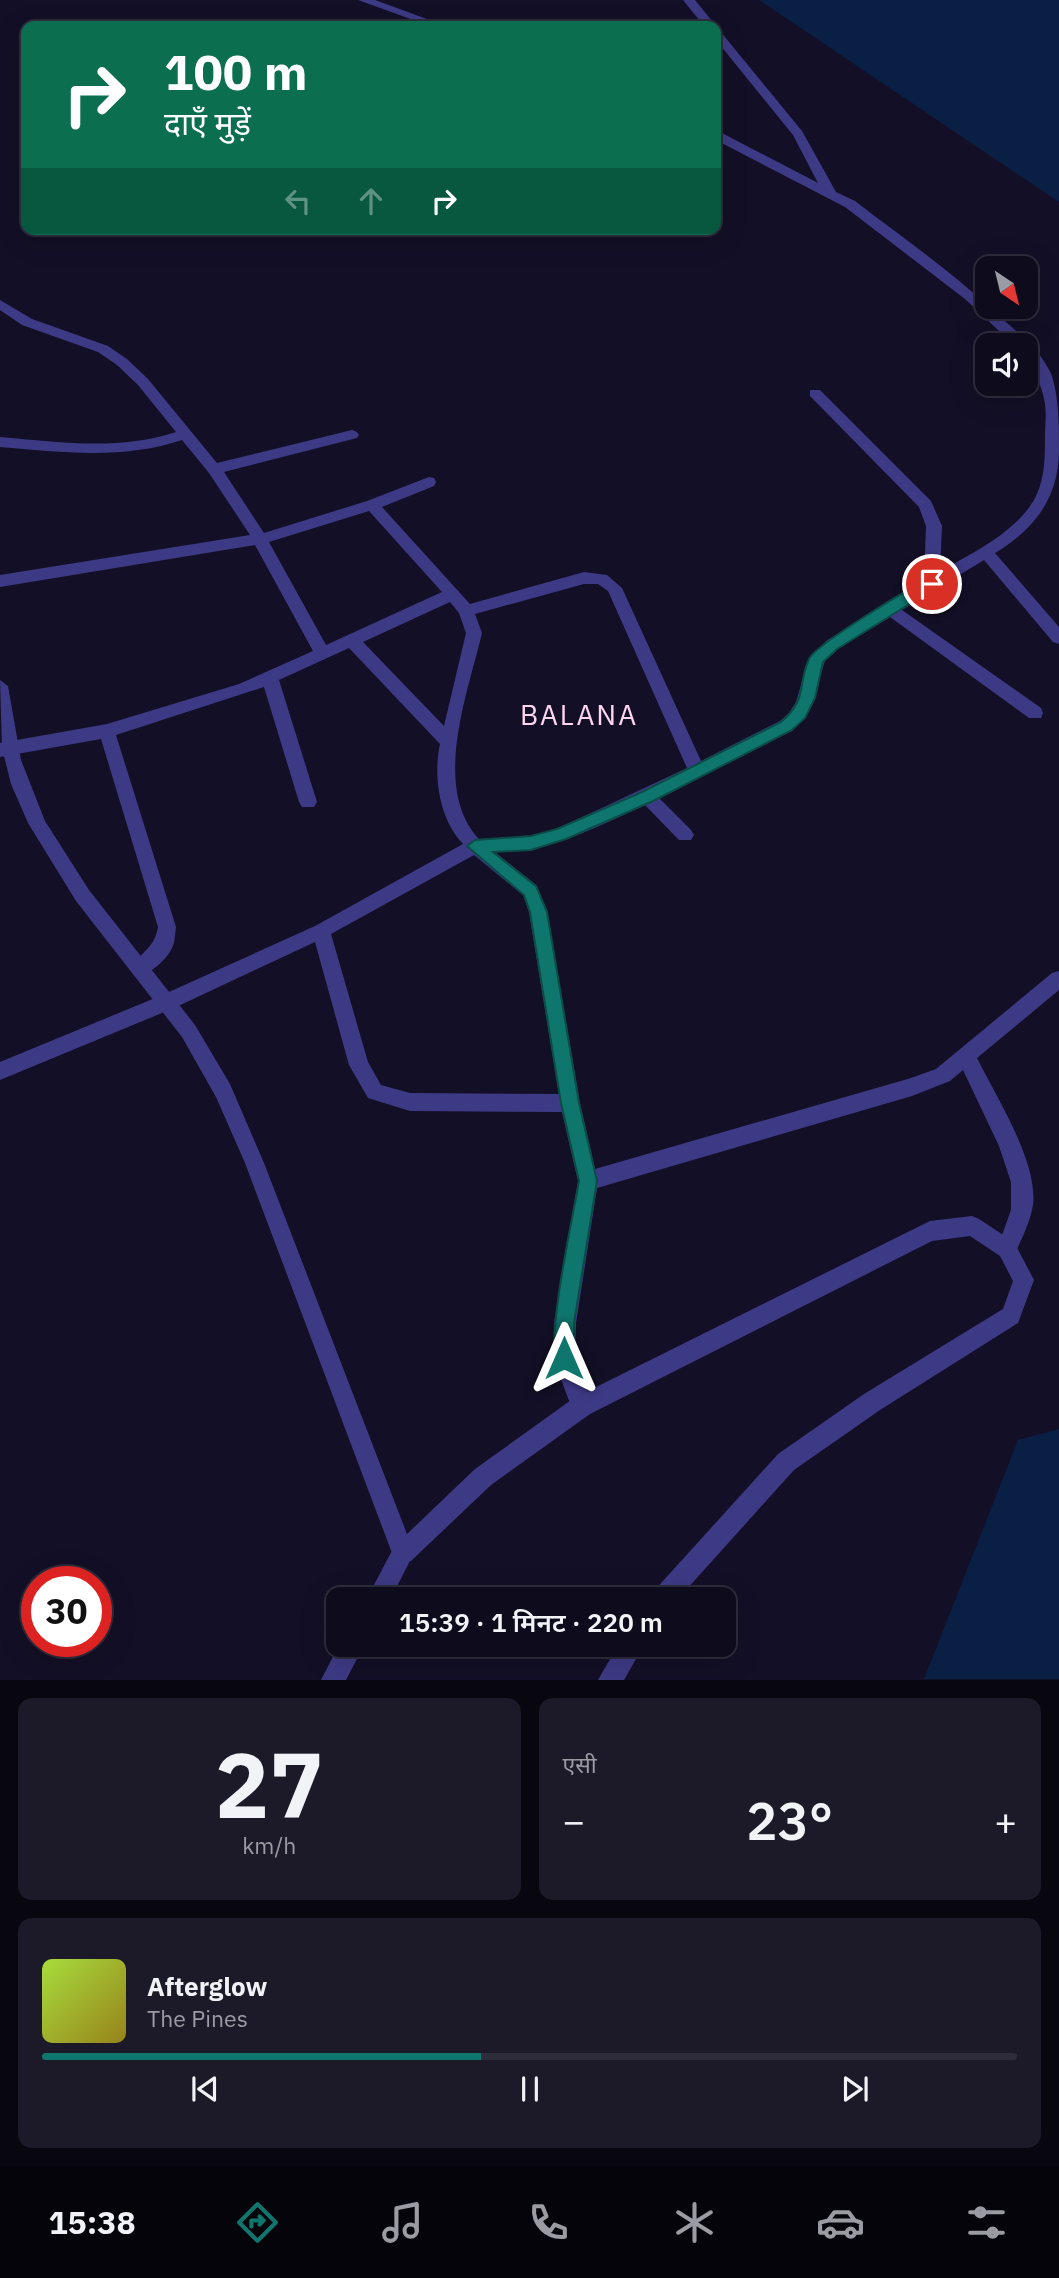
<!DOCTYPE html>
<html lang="hi">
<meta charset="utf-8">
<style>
:root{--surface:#0e0b1c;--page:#1c1929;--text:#f1f3f6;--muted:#9b9ba3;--line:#2e2b3b;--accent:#0f766e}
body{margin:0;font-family:"IBM Plex Sans","Noto Sans Devanagari",sans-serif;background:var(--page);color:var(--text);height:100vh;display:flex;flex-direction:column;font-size:26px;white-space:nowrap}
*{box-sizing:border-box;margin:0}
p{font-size:23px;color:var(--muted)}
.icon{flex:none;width:38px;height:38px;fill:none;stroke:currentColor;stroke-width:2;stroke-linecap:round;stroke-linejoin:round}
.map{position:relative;height:1680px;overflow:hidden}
.details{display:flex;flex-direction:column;gap:18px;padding:18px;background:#08060f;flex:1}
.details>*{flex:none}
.top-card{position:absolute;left:21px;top:21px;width:700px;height:214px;border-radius:14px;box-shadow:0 7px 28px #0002,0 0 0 2px var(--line);background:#0b6e4f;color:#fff;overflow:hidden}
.needle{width:46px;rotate:145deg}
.tools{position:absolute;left:975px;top:256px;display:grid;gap:14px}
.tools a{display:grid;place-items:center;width:63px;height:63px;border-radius:14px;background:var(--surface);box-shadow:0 7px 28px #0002,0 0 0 2px var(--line);font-size:35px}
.speed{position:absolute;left:21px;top:1566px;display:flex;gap:14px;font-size:35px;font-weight:700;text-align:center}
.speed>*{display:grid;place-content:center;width:91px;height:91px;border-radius:50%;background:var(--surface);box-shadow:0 7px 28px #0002,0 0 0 2px var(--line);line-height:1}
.speed .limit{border:10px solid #d22;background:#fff;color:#111}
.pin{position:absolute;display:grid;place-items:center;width:60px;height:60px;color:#fff;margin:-30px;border:4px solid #fff;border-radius:50%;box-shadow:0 2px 7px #0007}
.me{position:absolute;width:77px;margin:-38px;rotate:0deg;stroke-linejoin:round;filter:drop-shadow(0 0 5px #0008)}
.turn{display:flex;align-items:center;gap:24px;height:147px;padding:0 28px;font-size:32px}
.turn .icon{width:91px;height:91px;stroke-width:2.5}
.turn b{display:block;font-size:49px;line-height:60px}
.lanes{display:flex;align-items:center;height:66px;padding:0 28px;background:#0003;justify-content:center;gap:35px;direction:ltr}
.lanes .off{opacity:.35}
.big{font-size:52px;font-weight:600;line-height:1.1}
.details .card{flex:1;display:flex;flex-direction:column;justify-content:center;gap:10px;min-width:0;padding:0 24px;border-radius:14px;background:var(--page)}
.details .dial{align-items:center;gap:0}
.dial b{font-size:91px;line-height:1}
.song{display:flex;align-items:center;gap:21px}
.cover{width:84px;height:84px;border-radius:10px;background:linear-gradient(135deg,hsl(80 70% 55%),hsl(50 70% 35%))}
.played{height:7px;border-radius:4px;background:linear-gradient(90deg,var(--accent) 45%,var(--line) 45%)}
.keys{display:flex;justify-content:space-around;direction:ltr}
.heat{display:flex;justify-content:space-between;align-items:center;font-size:38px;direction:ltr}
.details .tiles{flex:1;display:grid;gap:18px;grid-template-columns:1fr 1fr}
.card:last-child{grid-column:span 2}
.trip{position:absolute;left:326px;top:1587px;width:410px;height:70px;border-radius:14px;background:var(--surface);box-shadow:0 7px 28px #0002,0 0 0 2px var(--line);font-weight:600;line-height:70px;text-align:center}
.tabs{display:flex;height:112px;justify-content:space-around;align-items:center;background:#06040b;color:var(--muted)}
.tabs .icon{width:49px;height:49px}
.tabs .active{color:var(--accent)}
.tabs b{font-size:32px;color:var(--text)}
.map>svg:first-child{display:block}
.water{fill:#0a1f44}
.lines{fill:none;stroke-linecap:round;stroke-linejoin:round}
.minor{fill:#3d3a85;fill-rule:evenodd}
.tertiary{fill:#3d3a85;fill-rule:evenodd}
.route{fill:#0f766e;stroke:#0a4d48;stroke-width:2}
.labels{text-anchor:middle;stroke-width:7;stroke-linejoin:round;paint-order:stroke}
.quarter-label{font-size:28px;letter-spacing:2px;fill:#ffd6f0;stroke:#130f26}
</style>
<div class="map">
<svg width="1059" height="1680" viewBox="0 0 1059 1680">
<rect width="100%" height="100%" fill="#130f26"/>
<g class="water">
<path d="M759 0H1059V202Z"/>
<path d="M1059 1429V1679H924L1018 1440Z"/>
</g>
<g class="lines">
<g class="minor">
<path d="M358 0H375L446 26H430Z"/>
<path d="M683 0H695L716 26H704Z"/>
<path d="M716 30 720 31 802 131 836 192 855 201C899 235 948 269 988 306 1010 327 1040 347 1052 376 1059 399 1059 425 1059 450 1059 497 1035 529 995 553L1059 627V644L1053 642 984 560 902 610 1041 708 1043 713 1041 718H1029L890 617 838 649 825 661 809 709 792 731 659 798 691 830 694 835 691 840H679L645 805C590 830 557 849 495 852L537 886 547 912 580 1103 595 1169 911 1078 936 1069 1052 973 1059 971V990L977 1058C996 1097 1038 1161 1033 1205 1030 1223 1021 1240 1014 1256L1007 1259 1000 1256 997 1249 1011 1210V1182L999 1146 963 1070 950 1081 912 1096 597 1188 576 1323 575 1358 593 1406 590 1414 582 1417 574 1414 553 1358 554 1323 578 1181 562 1112 410 1111 368 1098 349 1065 315 942 174 1008 0 1080V1062L160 996 315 926 463 844C439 819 433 776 440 744L349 648 279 680 317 802 314 807H302L299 802 264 687 116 735 176 927C175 934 175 944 171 950 165 961 147 978 134 974L132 968C141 950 154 950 158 927L101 739 0 757V743L107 724 239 684 313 651 255 545 0 587V575L250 535 209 473 182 440C122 460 62 452 0 447V437C59 442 119 451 176 432L138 385 117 365 98 352 22 325 0 310V300L32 319 108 346 127 359 148 379 217 463 352 430 357 432 359 435 357 438 224 472 264 533 367 501 429 477 434 478 436 482 434 486 382 507 470 604 584 572 607 575 622 588 701 761 780 721 789 713 796 702 808 661 826 641 924 581 926 526 919 507 810 396V390H820L931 501 942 526 940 572C973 552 1018 532 1036 496 1045 478 1045 456 1045 437 1045 425 1047 411 1044 399 1041 379 1026 364 1026 345H1014L965 299 845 207 716 140V131L720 132 818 183 793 135 716 40ZM369 511 442 592 326 645 269 542ZM584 584H598L608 591 687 768 557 829 531 836 479 839C431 787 468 693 482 633L475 614ZM450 602 459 613 466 633 444 726 363 642ZM474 855 523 895 529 912 559 1094 410 1093 381 1085 368 1062 331 934Z"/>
<path d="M403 1542 411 1545 414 1553 390 1600H366L395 1545Z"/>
<path d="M339 1645H364L346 1680H321Z"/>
</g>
<g class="tertiary">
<path d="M0 680 8 686 21 760 45 821 89 890 195 1025 230 1084 264 1163 407 1534 475 1469 574 1398 930 1221 972 1216 979 1219 1014 1242 1034 1280 1018 1323 880 1410 794 1470 677 1600H650L653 1592 778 1454 864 1394 1003 1309 1013 1281 1000 1256 970 1236 932 1241 590 1414 491 1485 411 1561 403 1564 395 1561 245 1163 216 1097 182 1037 76 901 28 823 11 784 2 748Z"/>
<path d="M618 1645H644L624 1680H598Z"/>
</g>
</g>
<path class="route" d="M932 578 937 580V587L837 649 823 662 815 698 805 718 792 730 653 801 566 839 531 850 493 852 536 886 547 912 579 1103 597 1181 574 1323V1358L571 1365 564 1367 557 1365C546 1336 573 1217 579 1181L561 1103 530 912 524 895 467 846 475 840 531 836 557 829 642 792 781 722C808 699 797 686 809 659 815 645 915 584 932 578Z"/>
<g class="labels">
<g class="quarter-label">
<text x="579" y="725">BALANA</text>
</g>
</g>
</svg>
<div class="tools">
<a><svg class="needle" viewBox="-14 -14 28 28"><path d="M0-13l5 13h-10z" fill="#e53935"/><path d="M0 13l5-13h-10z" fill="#9b9ba3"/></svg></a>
<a><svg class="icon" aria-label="sound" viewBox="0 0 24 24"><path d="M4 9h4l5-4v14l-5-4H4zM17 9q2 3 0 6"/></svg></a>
</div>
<div class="speed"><div class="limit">30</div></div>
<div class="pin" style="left:932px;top:584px;background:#d93025"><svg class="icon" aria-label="arrive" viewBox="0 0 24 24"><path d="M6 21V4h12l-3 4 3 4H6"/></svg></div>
<svg class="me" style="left:564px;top:1358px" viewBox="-20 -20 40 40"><path d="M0-17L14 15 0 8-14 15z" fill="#0f766e" stroke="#fff" stroke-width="4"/></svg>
<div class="trip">15:39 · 1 मिनट · 220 m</div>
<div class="top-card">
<div class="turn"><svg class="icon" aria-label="right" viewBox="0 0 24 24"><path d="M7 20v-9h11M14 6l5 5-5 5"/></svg><div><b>100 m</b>दाएँ मुड़ें</div></div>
<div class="lanes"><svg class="icon off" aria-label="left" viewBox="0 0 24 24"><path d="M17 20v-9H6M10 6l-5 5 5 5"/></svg><svg class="icon off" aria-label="ahead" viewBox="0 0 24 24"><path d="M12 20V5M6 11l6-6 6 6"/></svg><svg class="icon" aria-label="right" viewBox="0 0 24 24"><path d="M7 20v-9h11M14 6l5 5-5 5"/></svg></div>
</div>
</div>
<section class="details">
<div class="tiles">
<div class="card dial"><b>27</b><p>km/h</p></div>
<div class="card"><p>एसी</p>
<div class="heat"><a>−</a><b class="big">23°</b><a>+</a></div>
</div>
<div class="card">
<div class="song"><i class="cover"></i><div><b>Afterglow</b><p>The Pines</p></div></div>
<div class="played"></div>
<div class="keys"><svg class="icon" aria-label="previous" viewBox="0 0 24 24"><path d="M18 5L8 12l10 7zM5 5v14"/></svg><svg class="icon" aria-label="pause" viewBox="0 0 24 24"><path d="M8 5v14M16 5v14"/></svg><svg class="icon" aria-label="next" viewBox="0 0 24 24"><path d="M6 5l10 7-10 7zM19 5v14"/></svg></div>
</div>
</div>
</section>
<nav class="tabs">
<b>15:38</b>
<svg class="icon active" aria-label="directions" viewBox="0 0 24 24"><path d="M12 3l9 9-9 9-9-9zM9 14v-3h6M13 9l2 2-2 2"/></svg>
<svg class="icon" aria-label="music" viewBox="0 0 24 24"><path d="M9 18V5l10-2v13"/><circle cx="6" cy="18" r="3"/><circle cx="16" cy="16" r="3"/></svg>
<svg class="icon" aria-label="phone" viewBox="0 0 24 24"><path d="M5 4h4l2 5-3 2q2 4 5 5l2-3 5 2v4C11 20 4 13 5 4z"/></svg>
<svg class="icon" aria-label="climate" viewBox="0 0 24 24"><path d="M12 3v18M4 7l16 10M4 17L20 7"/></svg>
<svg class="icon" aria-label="car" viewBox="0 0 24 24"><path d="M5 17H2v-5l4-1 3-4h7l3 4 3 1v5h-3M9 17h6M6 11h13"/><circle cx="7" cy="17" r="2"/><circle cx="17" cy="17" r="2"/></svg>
<svg class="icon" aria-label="filters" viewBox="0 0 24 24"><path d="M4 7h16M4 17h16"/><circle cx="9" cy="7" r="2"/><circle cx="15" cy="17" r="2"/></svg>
</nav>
